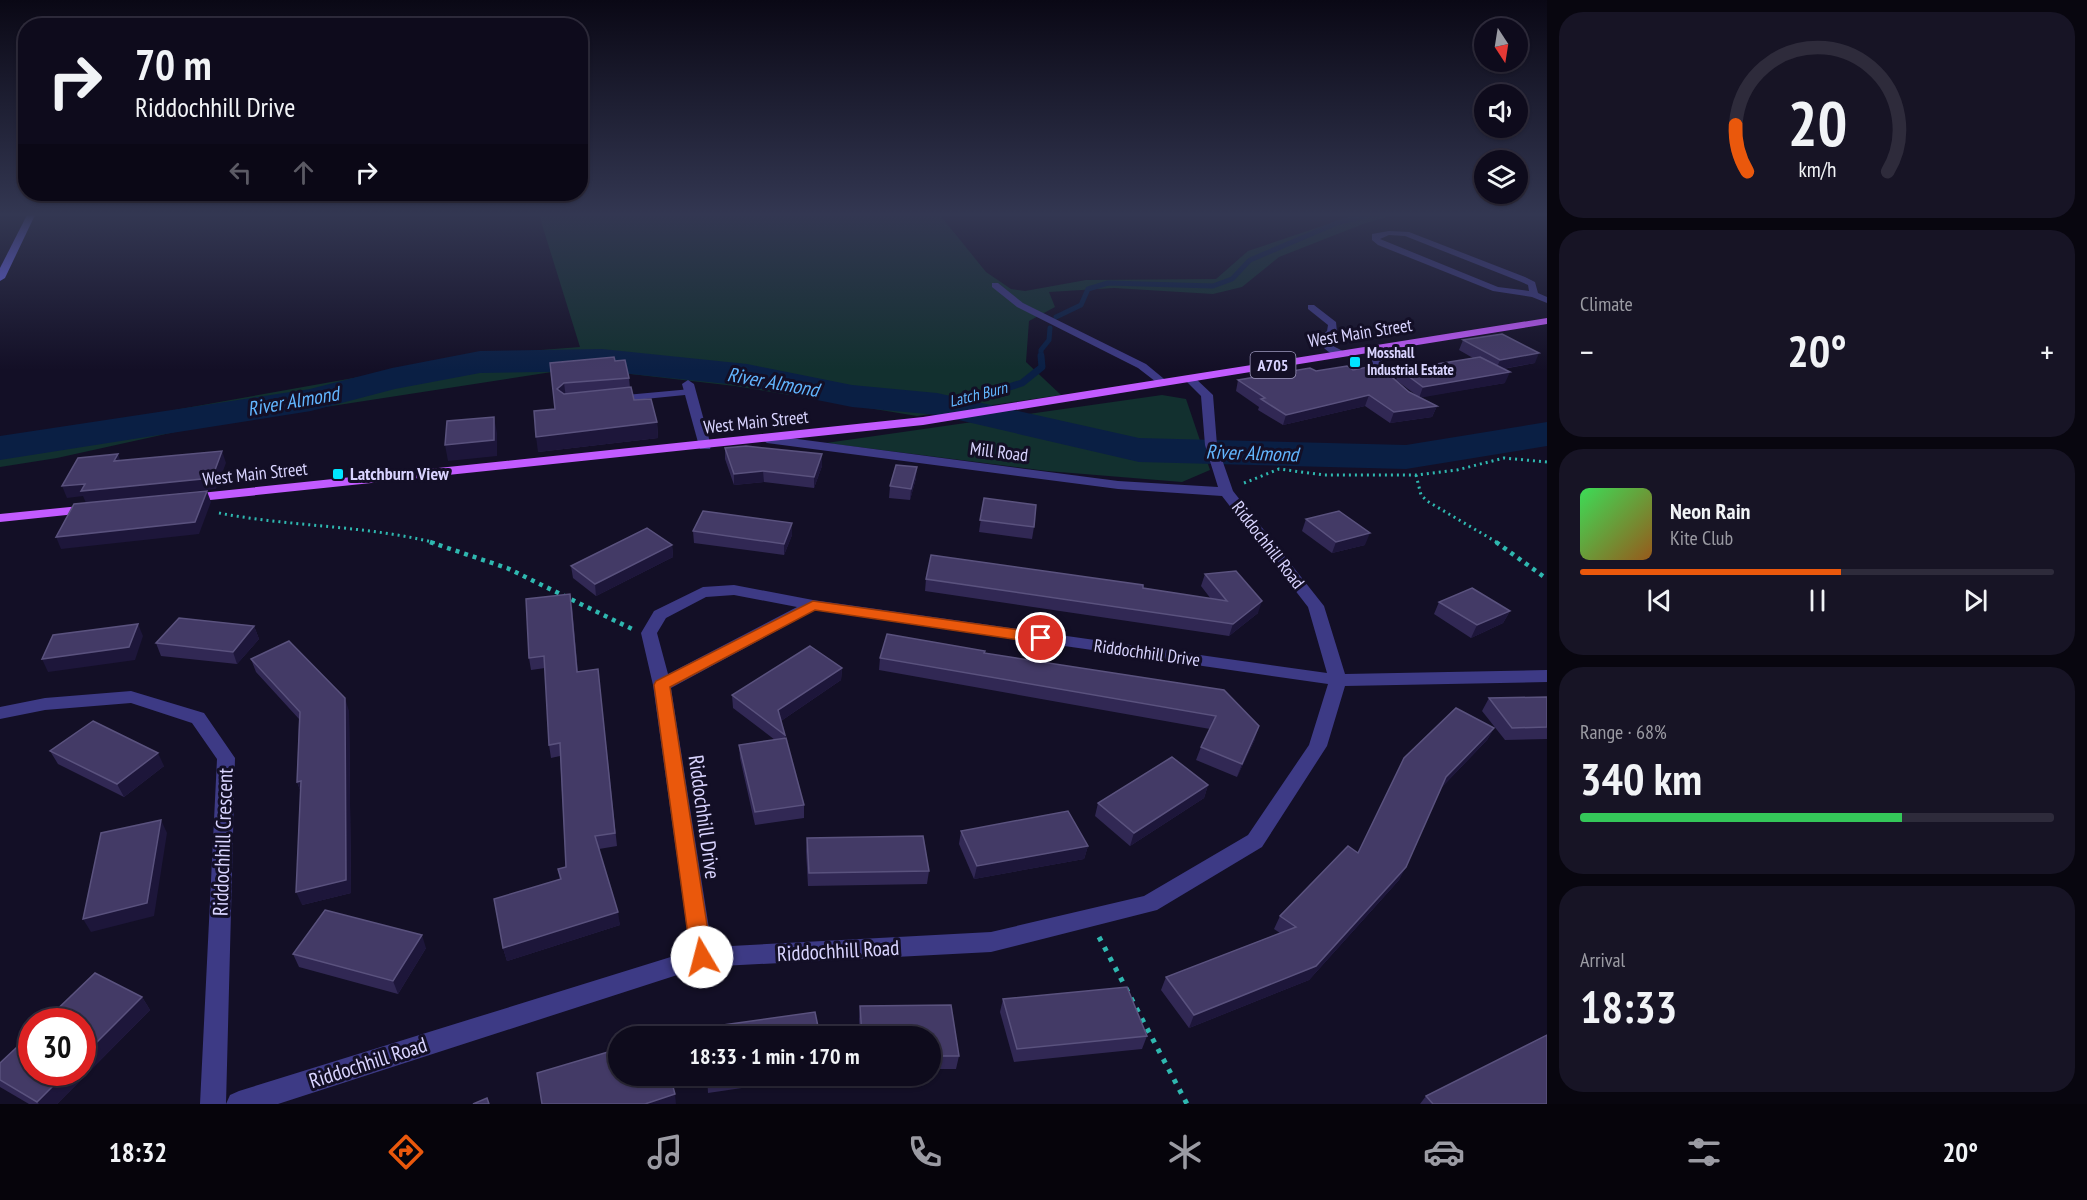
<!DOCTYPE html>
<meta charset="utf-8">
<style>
:root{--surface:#0e0b1c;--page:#171425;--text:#f1f3f6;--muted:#9b9ba3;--line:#2e2b3b;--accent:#ea580c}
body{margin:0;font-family:"PT Sans Narrow",sans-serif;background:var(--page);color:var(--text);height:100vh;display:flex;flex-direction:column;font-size:22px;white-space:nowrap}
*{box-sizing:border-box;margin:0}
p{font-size:20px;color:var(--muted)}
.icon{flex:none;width:33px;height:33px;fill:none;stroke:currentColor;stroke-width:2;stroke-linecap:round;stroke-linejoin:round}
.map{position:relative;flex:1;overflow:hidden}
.sheet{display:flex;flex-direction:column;gap:12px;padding:12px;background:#08060f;width:540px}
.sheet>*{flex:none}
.guide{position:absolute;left:18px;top:18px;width:570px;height:183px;border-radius:24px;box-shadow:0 2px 4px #0004,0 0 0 2px var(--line);background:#0e0b1c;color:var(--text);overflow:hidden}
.needle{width:39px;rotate:168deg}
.fabs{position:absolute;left:1474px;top:18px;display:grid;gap:12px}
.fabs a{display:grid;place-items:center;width:54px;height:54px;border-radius:50%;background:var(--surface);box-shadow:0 2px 4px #0004,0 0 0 2px var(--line);font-size:30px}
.speed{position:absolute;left:18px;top:1008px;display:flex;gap:12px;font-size:30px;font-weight:700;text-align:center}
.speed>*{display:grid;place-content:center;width:78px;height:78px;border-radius:50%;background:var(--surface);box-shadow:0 2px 4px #0004,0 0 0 2px var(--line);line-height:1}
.speed .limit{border:9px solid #d22;background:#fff;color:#111}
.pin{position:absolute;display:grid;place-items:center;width:51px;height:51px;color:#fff;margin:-26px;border:3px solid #fff;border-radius:50%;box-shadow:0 2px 6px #0007}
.me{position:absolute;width:66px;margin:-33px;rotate:352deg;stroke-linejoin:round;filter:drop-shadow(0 0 4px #0008)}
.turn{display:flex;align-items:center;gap:21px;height:126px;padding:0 18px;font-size:27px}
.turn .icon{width:78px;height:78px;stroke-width:2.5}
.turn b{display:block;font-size:42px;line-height:51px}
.lanes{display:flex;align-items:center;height:57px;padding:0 18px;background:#0003;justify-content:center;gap:30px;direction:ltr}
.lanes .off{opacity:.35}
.big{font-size:45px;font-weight:600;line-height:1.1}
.sheet .card{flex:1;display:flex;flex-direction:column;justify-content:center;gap:9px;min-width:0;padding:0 21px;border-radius:24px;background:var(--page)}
.sheet .dial{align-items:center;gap:0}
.dial svg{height:156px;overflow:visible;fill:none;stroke:var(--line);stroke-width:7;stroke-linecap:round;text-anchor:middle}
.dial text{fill:var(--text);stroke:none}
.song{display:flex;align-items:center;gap:18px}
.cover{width:72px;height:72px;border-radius:9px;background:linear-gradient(135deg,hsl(130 70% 55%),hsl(30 70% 35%))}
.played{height:6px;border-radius:3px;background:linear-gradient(90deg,var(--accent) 55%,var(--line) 55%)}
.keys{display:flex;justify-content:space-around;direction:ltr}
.heat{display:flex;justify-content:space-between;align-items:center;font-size:33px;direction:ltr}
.charge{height:9px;border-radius:4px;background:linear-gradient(90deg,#34c759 68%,var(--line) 0)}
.trip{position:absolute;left:608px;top:1026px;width:333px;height:60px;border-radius:30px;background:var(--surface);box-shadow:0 2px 4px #0004,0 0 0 2px var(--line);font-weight:600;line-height:60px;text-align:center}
.menu{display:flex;height:96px;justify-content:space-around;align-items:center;background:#06040b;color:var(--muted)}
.menu .icon{width:42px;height:42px}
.menu .selected{color:var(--accent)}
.menu b{font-size:27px;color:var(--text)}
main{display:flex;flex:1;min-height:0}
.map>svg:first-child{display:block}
.green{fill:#12302f}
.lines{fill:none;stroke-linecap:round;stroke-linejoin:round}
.stream-far1{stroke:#0a1f44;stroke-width:5}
.stream{stroke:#0a1f44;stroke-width:7}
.river{fill:#0a1f44;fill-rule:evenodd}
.path-far2{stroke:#2fb8b0;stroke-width:3;stroke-dasharray:2 4;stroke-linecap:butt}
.path-far1{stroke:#2fb8b0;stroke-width:4.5;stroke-dasharray:4 5;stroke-linecap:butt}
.path{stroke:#2fb8b0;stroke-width:5;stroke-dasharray:4.5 7;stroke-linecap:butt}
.service{fill:#3d3a85;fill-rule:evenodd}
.minor{fill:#3d3a85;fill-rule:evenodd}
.secondary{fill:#6f6bff;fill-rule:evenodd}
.primary{fill:#c25bff;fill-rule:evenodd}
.wall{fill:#312854}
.shaded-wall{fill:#1d163a}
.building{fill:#433a66;stroke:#5a527e;stroke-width:1.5}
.route{fill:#ea580c;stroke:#983908;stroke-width:1.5}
.poi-dot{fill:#00e5ff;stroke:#130f26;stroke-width:2}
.labels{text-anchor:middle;stroke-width:6;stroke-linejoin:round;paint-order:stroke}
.far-poi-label{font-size:15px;font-weight:bold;fill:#d9d4ff;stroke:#130f26;text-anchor:start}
.shield{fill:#130f26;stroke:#9e99be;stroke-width:1.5}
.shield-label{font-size:16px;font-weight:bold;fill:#d9d4ff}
.far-water-label{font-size:16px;font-style:italic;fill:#62b6ff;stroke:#130f26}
.street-label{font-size:18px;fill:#d9d4ff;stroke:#130f26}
.poi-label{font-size:18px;font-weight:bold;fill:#d9d4ff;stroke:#130f26;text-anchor:start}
.water-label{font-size:20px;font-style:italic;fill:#62b6ff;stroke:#130f26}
.near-street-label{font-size:21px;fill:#d9d4ff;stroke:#130f26}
</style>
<main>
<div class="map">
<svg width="1547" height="1104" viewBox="0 0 1547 1104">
<rect width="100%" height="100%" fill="#130f26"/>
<g class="green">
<path d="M539 215H940L986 272 1011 289 1025 291 1086 280 1216 279 1248 251 1355 215H1394L1363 224 1279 257 1242 287 1213 294 1114 288 1049 292 1055 307 1029 321 1026 362 1061 395 917 416 735 386 578 368 202 426 57 458 0 467V438L40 434 488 354 580 347Z"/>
<path d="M1162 395 1186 399 1210 470 1182 482 1047 471 826 443Z"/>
</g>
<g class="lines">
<g class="stream-far1">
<path d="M1056 317 1081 305 1088 289 1108 283 1213 286 1232 279 1250 260 1337 223 1368 215"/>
<path d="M1041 358V350L1049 340 1050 328"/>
</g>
<path class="stream" d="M937 404 980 396 1022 383 1042 367 1041 356"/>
<path class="river" d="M602 349 747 364 852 385 937 393 1139 438 1406 445 1547 422V446L1406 469 1139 462 937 415 852 407 747 386 602 371 480 373 395 389 311 411 0 460V436L310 389 392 368 480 351Z"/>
<g class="path-far2">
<path d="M1416 475 1421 495 1427 501 1498 543"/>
<path d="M1244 483 1279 469 1324 475H1416L1457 470 1504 458 1547 462"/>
<path d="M219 513C291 527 365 525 436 543"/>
</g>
<g class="path-far1">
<path d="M430 542 507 568 632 629"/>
<path d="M1496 542 1547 579"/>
</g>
<g class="path">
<path d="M1099 937 1128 992"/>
<path d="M1131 998 1187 1104"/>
</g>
<g class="service">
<path d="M1389 231 1409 232 1525 277 1535 282 1538 293 1547 297V303L1532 297 1493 291 1378 245 1372 240V234ZM1389 235 1405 236 1519 281 1528 285 1529 291 1498 287 1380 239Z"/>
<path d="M992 283H998L1023 303 1146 364 1169 383 1164 386 1160 385 1138 368 1017 307 992 287Z"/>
<path d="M1308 305H1314L1336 322 1337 332 1328 340 1333 346 1345 352V356C1333 358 1324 349 1317 340L1327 331 1328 325 1308 309Z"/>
<path d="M1374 346 1379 349 1384 368 1393 382 1392 384H1384L1374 368 1369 349Z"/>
<path d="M691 389 696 392 695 394 615 402 610 399 615 396Z"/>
</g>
<g class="minor">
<path d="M1190 375 1194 377 1213 395 1217 445 1233 491 1324 606 1345 674 1547 670V682L1345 686 1327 746 1262 847 1157 910 991 952 702 967 278 1104H226L230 1095 239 1091 690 951 653 685 641 633 654 611 703 587 734 585 813 600 1327 673 1308 607 1222 496 1118 489 767 443 761 439 767 435 1118 481 1218 487 1205 445 1201 396 1184 379ZM734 595 797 607 668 674 657 633 666 618 706 597ZM815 610 1328 684 1309 745 1248 835 1144 896 991 932 712 947 671 688Z"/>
<path d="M688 380 694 384 711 446 710 449H700L699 446 682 384Z"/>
<path d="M131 691 204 713 235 758 226 1104H200L217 759 192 723 131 703 45 710 0 719V707L45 698Z"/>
</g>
<path class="secondary" d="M27 215H35L5 278 0 281V268Z"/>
<g class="primary">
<path d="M1547 318V324L923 425 191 502 184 498 191 494 923 417Z"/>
<path d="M90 505 95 506 97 509 95 512 0 522V514Z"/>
</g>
</g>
<g class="wall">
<path d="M1463 340 1535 363 1503 369 1505 383 1420 397 1437 406 1432 417 1390 423 1365 406 1283 425 1258 410 1259 407 1236 391 1238 380 1316 371 1353 370 1416 395 1396 380 1400 370 1473 358 1459 350Z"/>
<path d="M615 361 629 378 630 388 634 400 657 422 658 438 538 452 555 409 550 363Z"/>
<path d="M725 448 822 466 814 488 764 482 734 485 725 459Z"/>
<path d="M916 478 910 500 889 498 890 486Z"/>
<path d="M984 498 1034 527 1032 539 979 532Z"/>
<path d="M1306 519 1365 545 1332 553 1302 531Z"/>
<path d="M792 523V535L784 555 694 543 693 531Z"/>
<path d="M672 545 673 557 596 596 573 578 571 566Z"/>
<path d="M1205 574 1258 613 1229 636 925 591 926 579 1143 588 1211 599 1201 586Z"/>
<path d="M1439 602 1510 611 1503 623 1471 638 1434 614Z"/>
<path d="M572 606 578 672 598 669 617 846 599 849 620 925 507 961 503 948 560 879 558 869 566 867 560 756 551 758 549 745 545 668 531 670 529 658Z"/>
<path d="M254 626 259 639 237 664 161 656 156 643Z"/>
<path d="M984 653 1224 690 1255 739 1237 777 1196 760 1201 747 1210 729 879 670 880 658Z"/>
<path d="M251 659 349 711 351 893 302 905 301 792 297 782 299 719 256 672Z"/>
<path d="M842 668 841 680 781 721 785 735V738L804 805V818L755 825 740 758 739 745 775 740 733 708 732 695Z"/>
<path d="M1547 697V739L1505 740 1482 711 1489 698Z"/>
<path d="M1494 728 1487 740 1441 788 1399 880 1309 980 1189 1028 1161 990 1166 977 1280 933 1274 929 1280 916 1358 853Z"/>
<path d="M50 751 164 766 124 797 58 764Z"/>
<path d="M1208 785 1204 798 1130 846 1095 816 1098 803Z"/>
<path d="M961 831 1088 846 1084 859 974 879 959 844Z"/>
<path d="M807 838 929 871 927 884 808 886 806 851Z"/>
<path d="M426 948 398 994 299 967 293 954Z"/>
<path d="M142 997 150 1010 57 1104H29L0 1087V1063Z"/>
<path d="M1003 999 1147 1036 1142 1049 1014 1062 1000 1012Z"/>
<path d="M951 1005 959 1056 956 1069H930V1036H860L859 1019 860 1006Z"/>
<path d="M707 1076H824L708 1093Z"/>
<path d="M1426 1096 1547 1104H1420Z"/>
</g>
<g class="shaded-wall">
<path d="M1539 353 1535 363 1496 370 1500 360Z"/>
<path d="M1510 372 1505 383 1419 398 1423 387Z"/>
<path d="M564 383 566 398 557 389Z"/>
<path d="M1369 395 1365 406 1283 425 1286 415Z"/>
<path d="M1437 406 1432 417 1390 423 1394 412Z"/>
<path d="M494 417 497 433V456L448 461 445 445Z"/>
<path d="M657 422 658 438 538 452 536 437Z"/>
<path d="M222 451 226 463 216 489 86 503 83 496 67 498 62 486Z"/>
<path d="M118 454 122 465 114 461Z"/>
<path d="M822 454V466L814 488V477Z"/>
<path d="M917 467 916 478 910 500 911 489Z"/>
<path d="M763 471 764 482 734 485V474Z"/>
<path d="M207 491 211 502 199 534 61 549 56 537Z"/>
<path d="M792 523V535L784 555V544Z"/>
<path d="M1370 533 1365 545 1332 553 1336 542Z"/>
<path d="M672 545 673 557 596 596 595 584Z"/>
<path d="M1262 601 1258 613 1229 636 1233 624Z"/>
<path d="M1510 611 1503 623 1471 638 1477 625Z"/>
<path d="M138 624 143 636 135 660 48 672 42 659Z"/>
<path d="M254 626 259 639 237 664 233 652Z"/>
<path d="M842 668 841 680 778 723V710Z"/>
<path d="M345 698 349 711 351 893 302 905 296 892Z"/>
<path d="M1259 726 1255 739 1237 777 1242 764Z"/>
<path d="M1494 728 1487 740 1439 790 1446 777Z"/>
<path d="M158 753 164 766 124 797 117 784Z"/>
<path d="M301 781 302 795 297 782Z"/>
<path d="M1208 785 1204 798 1130 846 1134 833Z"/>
<path d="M161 820 167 833 154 916 91 932 83 919Z"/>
<path d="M1088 846 1084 859 974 879 977 866Z"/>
<path d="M1406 867 1399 880 1309 980 1189 1028 1194 1015Z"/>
<path d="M618 912 620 925 507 961 503 948Z"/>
<path d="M422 935 426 948 398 994 393 981Z"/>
<path d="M142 997 150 1010 57 1104H39L37 1102 67 1072H82V1057Z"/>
<path d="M675 1094 676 1104H645Z"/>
</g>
<g class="building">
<path d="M1502 334 1539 353 1500 360 1463 340Z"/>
<path d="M614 357 615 361 625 360 629 378 564 383 557 389 564 394 631 387 634 400 651 399 657 422 536 437 534 411 555 409 550 363Z"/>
<path d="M1480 357 1510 372 1423 387 1400 370Z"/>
<path d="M1347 366 1353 370 1373 366 1386 372 1409 392 1437 406 1394 412 1369 395 1286 415 1261 399 1265 398 1238 380 1310 368 1316 371Z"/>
<path d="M494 417V440L445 445 447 421Z"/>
<path d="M746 446 822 454 814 477 763 471 734 474 725 448Z"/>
<path d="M222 451 212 478 81 491 85 484 62 486 78 458 118 454 114 461Z"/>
<path d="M896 465 917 467 911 489 890 486Z"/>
<path d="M207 491 195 522 56 537 74 504Z"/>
<path d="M984 498 1036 505 1034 527 980 520Z"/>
<path d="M703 511 792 523 784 544 693 531Z"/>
<path d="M1339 511 1370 533 1336 542 1306 519Z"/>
<path d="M647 528 672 545 595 584 571 566Z"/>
<path d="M931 555 1143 585V588L1227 601 1205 574 1236 571 1262 601 1233 624 926 579Z"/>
<path d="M1472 588 1510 611 1477 625 1439 602Z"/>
<path d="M570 594 577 672 598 669 615 833 595 836 618 912 503 948 494 899 561 879 558 869 566 867 560 743 549 745 544 656 529 658 526 599Z"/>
<path d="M179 618 254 626 233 652 156 643Z"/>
<path d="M138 624 129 647 42 659 53 635Z"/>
<path d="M887 634 985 651 984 653 1224 690 1259 726 1242 764 1201 747 1216 716 880 658Z"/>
<path d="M289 641 345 698 346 880 296 892 301 781 297 782 300 712 251 659Z"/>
<path d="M810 646 842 668 778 710 785 735 732 695Z"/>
<path d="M1547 697V727L1512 728 1489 698Z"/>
<path d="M1456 708 1494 728 1446 777 1406 867 1316 966 1194 1015 1166 977 1296 927 1280 916 1348 846 1358 853 1404 758Z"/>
<path d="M93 721 158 753 117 784 50 751Z"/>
<path d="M786 738 804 805 755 812 739 745Z"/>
<path d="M1172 757 1208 785 1134 833 1098 803Z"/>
<path d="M1068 811 1088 846 977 866 961 831Z"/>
<path d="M161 820 147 903 83 919 101 833Z"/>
<path d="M923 836 929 871 809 873 807 838Z"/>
<path d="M325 910 422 935 393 981 293 954Z"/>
<path d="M95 973 142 997 82 1057V1022H44Z"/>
<path d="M1127 987 1147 1036 1017 1049 1003 999Z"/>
<path d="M951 1005 959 1056H930V1036H862L860 1006Z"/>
<path d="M815 1012 820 1036H703L702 1028Z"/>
<path d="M32 1033V1072H67L37 1102 0 1080V1063Z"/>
<path d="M1547 1035V1104H1433L1426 1096Z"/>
<path d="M618 1049V1076H670L675 1094 645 1104H542L537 1073Z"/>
<path d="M707 1076H741L708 1080Z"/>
<path d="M487 1098 489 1104H473Z"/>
</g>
<linearGradient id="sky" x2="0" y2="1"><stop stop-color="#0a0815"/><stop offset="0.58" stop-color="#333752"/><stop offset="1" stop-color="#333752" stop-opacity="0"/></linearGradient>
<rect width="1547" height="370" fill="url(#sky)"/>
<path class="route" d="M813 601 1041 633 1049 638 1041 643 815 610 670 687 712 957 709 963 702 966 694 963 691 957 654 685 656 681Z"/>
<g class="poi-dot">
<rect x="1349" y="356" width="12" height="12" rx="3"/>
<rect x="332" y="468" width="12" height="12" rx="3"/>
</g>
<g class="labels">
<g class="far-poi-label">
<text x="1367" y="358">Mosshall<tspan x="1367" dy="17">Industrial Estate</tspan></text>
</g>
<rect class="shield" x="1250.5" y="352" width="45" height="26" rx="4.5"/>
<g class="shield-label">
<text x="1273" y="371">A705</text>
</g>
<g class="far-water-label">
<text transform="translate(978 394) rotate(-14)" y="6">Latch Burn</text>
</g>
<g class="street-label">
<text transform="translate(1360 333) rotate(-9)" y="6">West Main Street</text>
<text transform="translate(756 422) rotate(-6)" y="6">West Main Street</text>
<text transform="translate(999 452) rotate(7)" y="6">Mill Road</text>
<text transform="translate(255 474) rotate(-6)" y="6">West Main Street</text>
<text transform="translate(1268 545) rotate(52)" y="6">Riddochhill Road</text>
<text transform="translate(1147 653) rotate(8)" y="6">Riddochhill Drive</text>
</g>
<g class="poi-label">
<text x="350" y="480">Latchburn View</text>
</g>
<g class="water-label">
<text transform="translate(773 382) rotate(10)" y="7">River Almond</text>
<text transform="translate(293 401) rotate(-10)" y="7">River Almond</text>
<text transform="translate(1252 453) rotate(2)" y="7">River Almond</text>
</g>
<g class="near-street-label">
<text transform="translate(704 817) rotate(82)" y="7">Riddochhill Drive</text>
<text transform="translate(223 842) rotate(-88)" y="7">Riddochhill Crescent</text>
<text transform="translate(838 951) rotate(-3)" y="7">Riddochhill Road</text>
<text transform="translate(368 1063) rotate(-18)" y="7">Riddochhill Road</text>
</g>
</g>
</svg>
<div class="fabs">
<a><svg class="needle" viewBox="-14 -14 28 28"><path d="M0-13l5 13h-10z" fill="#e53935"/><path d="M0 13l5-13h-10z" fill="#9b9ba3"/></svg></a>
<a><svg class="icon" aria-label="sound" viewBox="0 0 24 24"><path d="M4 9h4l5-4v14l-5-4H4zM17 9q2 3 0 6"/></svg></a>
<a><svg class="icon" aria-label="layers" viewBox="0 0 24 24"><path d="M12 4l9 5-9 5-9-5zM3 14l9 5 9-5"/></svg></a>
</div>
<div class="speed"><div class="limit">30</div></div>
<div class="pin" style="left:1041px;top:638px;background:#d93025"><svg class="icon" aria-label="arrive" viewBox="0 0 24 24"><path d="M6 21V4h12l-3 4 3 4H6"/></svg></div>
<svg class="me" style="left:702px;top:957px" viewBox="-20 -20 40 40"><circle r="19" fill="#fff"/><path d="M0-13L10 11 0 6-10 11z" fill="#ea580c"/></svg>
<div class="trip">18:33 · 1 min · 170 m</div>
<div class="guide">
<div class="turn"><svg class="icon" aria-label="right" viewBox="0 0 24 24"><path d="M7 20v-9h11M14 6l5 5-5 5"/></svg><div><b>70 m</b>Riddochhill Drive</div></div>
<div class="lanes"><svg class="icon off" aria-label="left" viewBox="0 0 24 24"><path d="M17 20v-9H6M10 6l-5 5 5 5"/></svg><svg class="icon off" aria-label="ahead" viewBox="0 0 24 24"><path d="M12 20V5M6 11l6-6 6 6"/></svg><svg class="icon" aria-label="right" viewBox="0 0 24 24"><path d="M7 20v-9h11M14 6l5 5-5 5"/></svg></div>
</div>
</div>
<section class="sheet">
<div class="card dial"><svg viewBox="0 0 100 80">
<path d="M14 69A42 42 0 1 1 86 69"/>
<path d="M14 69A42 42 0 0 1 8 45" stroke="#ea580c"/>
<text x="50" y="56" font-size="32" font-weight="700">20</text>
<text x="50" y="72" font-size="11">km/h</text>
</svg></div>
<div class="card"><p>Climate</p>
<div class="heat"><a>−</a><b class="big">20°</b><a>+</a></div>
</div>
<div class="card">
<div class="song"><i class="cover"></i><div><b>Neon Rain</b><p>Kite Club</p></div></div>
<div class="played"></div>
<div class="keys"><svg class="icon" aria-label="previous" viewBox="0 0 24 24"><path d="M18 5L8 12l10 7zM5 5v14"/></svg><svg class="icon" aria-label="pause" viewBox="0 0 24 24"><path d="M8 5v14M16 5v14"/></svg><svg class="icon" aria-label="next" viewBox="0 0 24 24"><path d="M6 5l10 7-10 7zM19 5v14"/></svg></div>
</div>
<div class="card"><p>Range · 68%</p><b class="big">340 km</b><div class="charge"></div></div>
<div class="card"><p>Arrival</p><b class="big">18:33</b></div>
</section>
</main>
<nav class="menu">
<b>18:32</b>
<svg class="icon selected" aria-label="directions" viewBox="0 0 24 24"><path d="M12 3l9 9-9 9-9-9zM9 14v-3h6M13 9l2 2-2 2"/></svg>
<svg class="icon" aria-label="music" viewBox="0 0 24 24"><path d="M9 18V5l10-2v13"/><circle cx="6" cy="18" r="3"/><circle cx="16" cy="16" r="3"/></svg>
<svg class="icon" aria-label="phone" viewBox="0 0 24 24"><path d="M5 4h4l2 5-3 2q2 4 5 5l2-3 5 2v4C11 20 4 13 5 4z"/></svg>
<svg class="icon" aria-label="climate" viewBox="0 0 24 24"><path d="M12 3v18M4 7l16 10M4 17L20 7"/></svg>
<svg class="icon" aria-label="car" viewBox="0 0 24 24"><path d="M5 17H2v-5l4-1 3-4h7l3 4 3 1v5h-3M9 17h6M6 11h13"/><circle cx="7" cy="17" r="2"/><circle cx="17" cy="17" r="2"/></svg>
<svg class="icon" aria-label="filters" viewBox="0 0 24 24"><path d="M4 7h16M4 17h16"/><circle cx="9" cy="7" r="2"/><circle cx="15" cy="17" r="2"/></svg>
<b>20°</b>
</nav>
